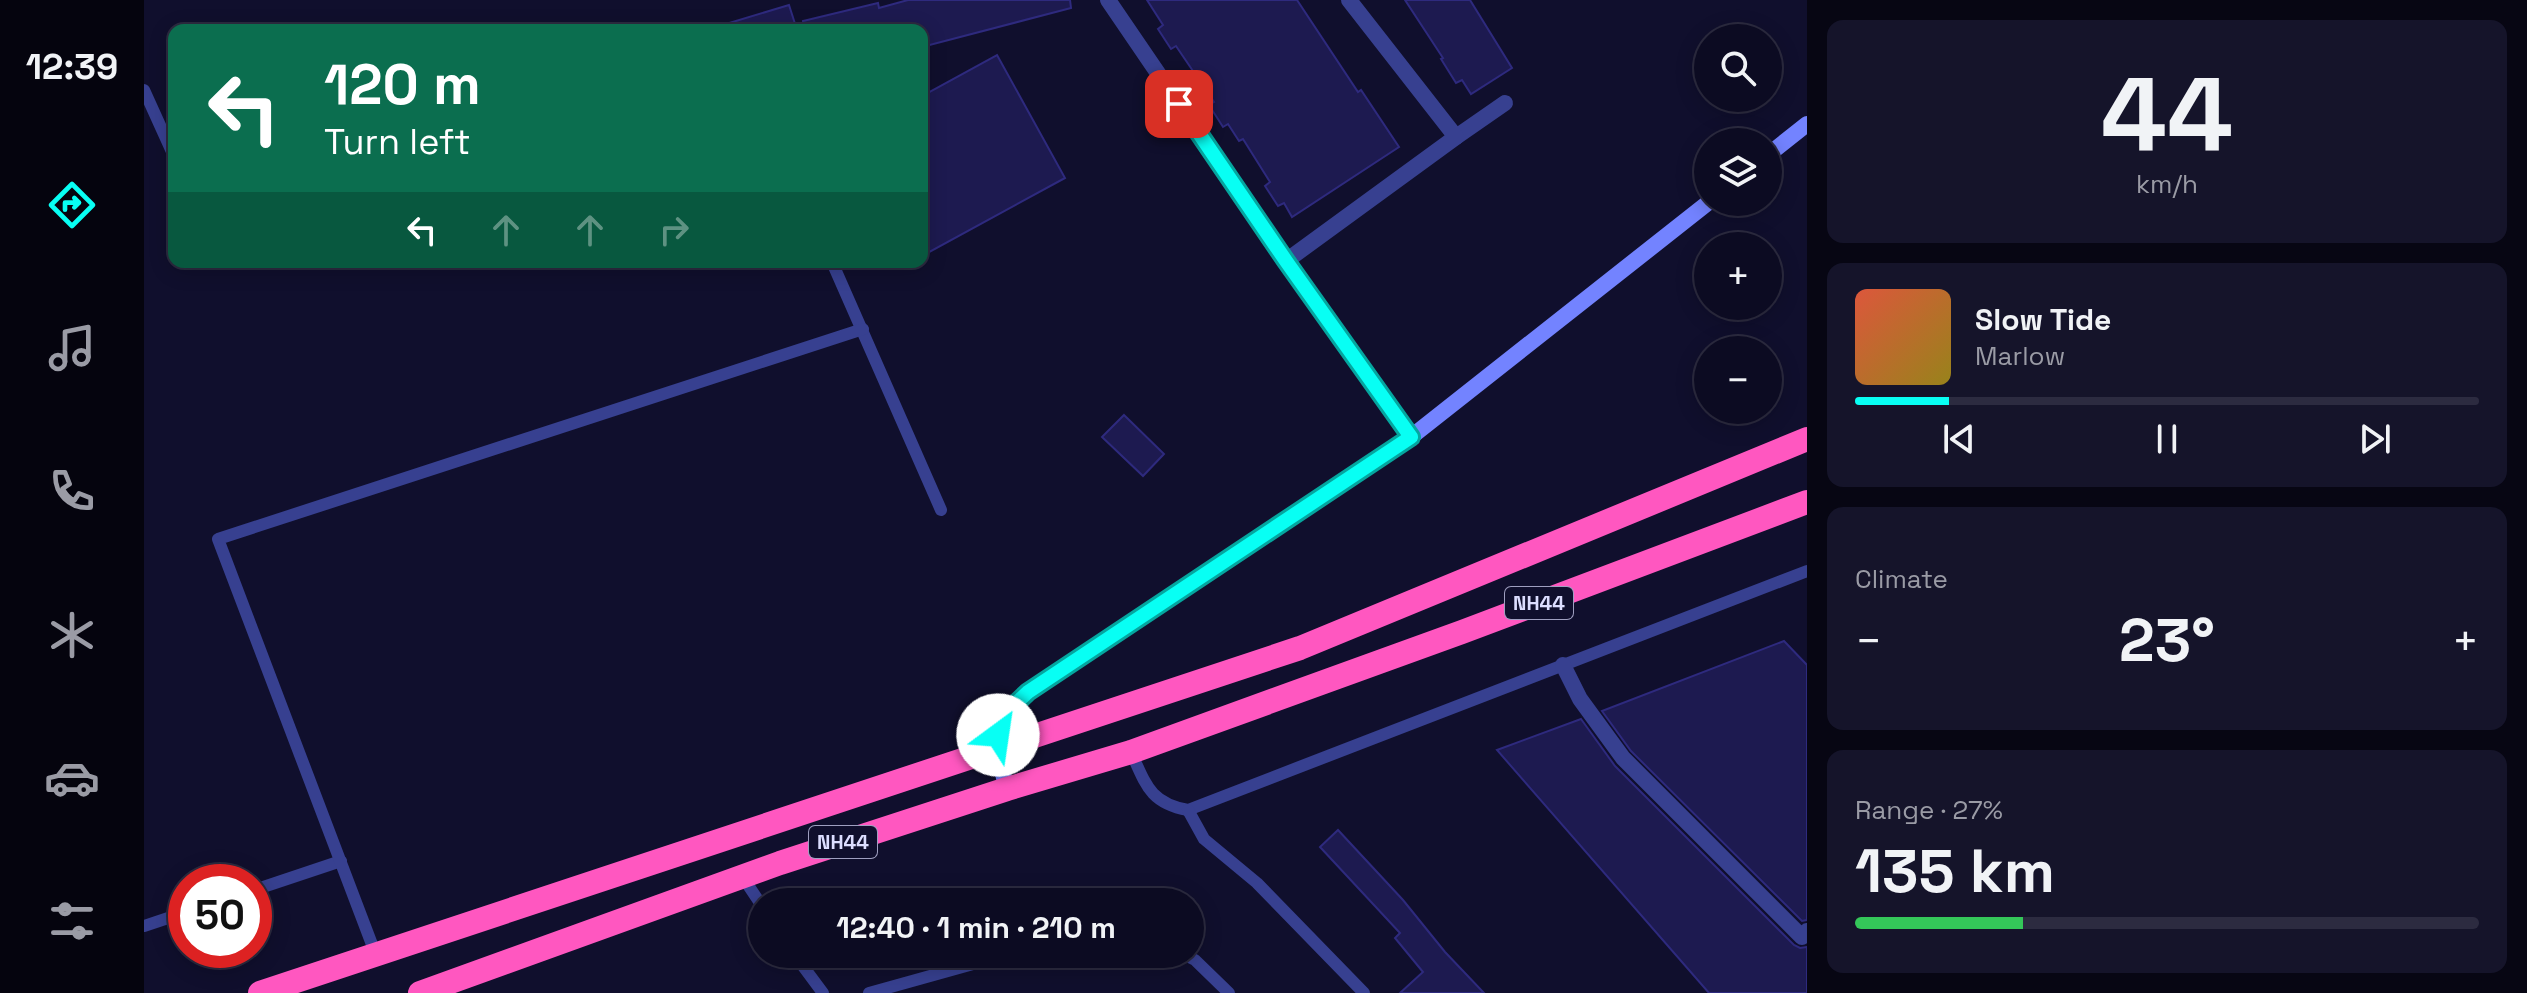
<!DOCTYPE html>
<meta charset="utf-8">
<style>
:root{--surface:#0c0b22;--page:#15142a;--text:#f1f3f6;--muted:#9a9ba5;--line:#2c2b40;--accent:#08fff4}
body{margin:0;font-family:"Space Grotesk",sans-serif;background:var(--page);color:var(--text);height:100vh;display:flex;flex-direction:column;font-size:30px;white-space:nowrap}
*{box-sizing:border-box;margin:0}
p{font-size:26px;color:var(--muted)}
.icon{flex:none;width:44px;height:44px;fill:none;stroke:currentColor;stroke-width:2;stroke-linecap:round;stroke-linejoin:round}
.map{position:relative;flex:1;overflow:hidden}
.drawer{display:flex;flex-direction:column;gap:20px;padding:20px;background:#070613;width:720px}
.drawer>*{flex:none}
.top-card{position:absolute;left:24px;top:24px;width:760px;height:244px;border-radius:16px;box-shadow:0 4px 20px #0003,0 0 0 2px var(--line);background:#0b6e4f;color:#fff;overflow:hidden}
.fabs{position:absolute;left:1550px;top:24px;display:grid;gap:16px}
.fabs a{display:grid;place-items:center;width:88px;height:88px;border-radius:50%;background:var(--surface);box-shadow:0 4px 20px #0003,0 0 0 2px var(--line);font-size:40px}
.speed{position:absolute;left:24px;top:864px;display:flex;gap:16px;font-size:40px;font-weight:700;text-align:center}
.speed>*{display:grid;place-content:center;width:104px;height:104px;border-radius:50%;background:var(--surface);box-shadow:0 4px 20px #0003,0 0 0 2px var(--line);line-height:1}
.speed .limit{border:12px solid #d22;background:#fff;color:#111}
.pin{position:absolute;display:grid;place-items:center;width:68px;height:68px;color:#fff;margin:-34px;border-radius:16px;box-shadow:0 4px 12px #0006}
.me{position:absolute;width:88px;margin:-44px;rotate:31deg;stroke-linejoin:round;filter:drop-shadow(0 0 6px #0008)}
.turn{display:flex;align-items:center;gap:28px;height:168px;padding:0 24px;font-size:36px}
.turn .icon{width:104px;height:104px;stroke-width:2.5}
.turn b{display:block;font-size:56px;line-height:68px}
.lanes{display:flex;align-items:center;height:76px;padding:0 24px;background:#0003;justify-content:center;gap:40px;direction:ltr}
.lanes .off{opacity:.35}
.big{font-size:60px;font-weight:800;line-height:1.1}
.drawer .tile{flex:1;display:flex;flex-direction:column;justify-content:center;gap:12px;min-width:0;padding:0 28px;border-radius:16px;background:var(--page)}
.drawer .dial{align-items:center;gap:0}
.dial b{font-size:104px;line-height:1}
.song{display:flex;align-items:center;gap:24px}
.cover{width:96px;height:96px;border-radius:12px;background:linear-gradient(135deg,hsl(10 70% 55%),hsl(50 70% 35%))}
.played{height:8px;border-radius:4px;background:linear-gradient(90deg,var(--accent) 15%,var(--line) 15%)}
.keys{display:flex;justify-content:space-around;direction:ltr}
.heat{display:flex;justify-content:space-between;align-items:center;font-size:44px;direction:ltr}
.charge{height:12px;border-radius:6px;background:linear-gradient(90deg,#34c759 27%,var(--line) 0)}
.trip{position:absolute;left:604px;top:888px;width:456px;height:80px;border-radius:40px;background:var(--surface);box-shadow:0 4px 20px #0003,0 0 0 2px var(--line);font-weight:800;line-height:80px;text-align:center}
main{display:flex;flex:1;min-height:0}
.tabs{display:flex;flex-direction:column;width:144px;justify-content:space-around;align-items:center;background:#05040e;color:var(--muted)}
.tabs .icon{width:56px;height:56px}
.tabs .selected{color:var(--accent)}
.tabs b{font-size:36px;color:var(--text)}
.map>svg:first-child{display:block}
.building{fill:#1d1a50;stroke:#2e2a7e;stroke-width:2}
.lines{fill:none;stroke-linecap:round;stroke-linejoin:round}
.lane{stroke:#374090;stroke-width:12}
.street{stroke:#374090;stroke-width:16}
.secondary{stroke:#7383ff;stroke-width:16}
.highway{stroke:#ff57c0;stroke-width:24}
.route-casing{stroke:#05a69f;stroke-width:20}
.route{stroke:#08fff4;stroke-width:14}
.labels{text-anchor:middle;stroke-width:8;stroke-linejoin:round;paint-order:stroke}
.shield{fill:#100f2d;stroke:#9f9fc0;stroke-width:2}
.shield-label{font-size:20px;font-weight:bold;fill:#dcddff}
</style>
<main>
<nav class="tabs">
<b>12:39</b>
<svg class="icon selected" aria-label="directions" viewBox="0 0 24 24"><path d="M12 3l9 9-9 9-9-9zM9 14v-3h6M13 9l2 2-2 2"/></svg>
<svg class="icon" aria-label="music" viewBox="0 0 24 24"><path d="M9 18V5l10-2v13"/><circle cx="6" cy="18" r="3"/><circle cx="16" cy="16" r="3"/></svg>
<svg class="icon" aria-label="phone" viewBox="0 0 24 24"><path d="M5 4h4l2 5-3 2q2 4 5 5l2-3 5 2v4C11 20 4 13 5 4z"/></svg>
<svg class="icon" aria-label="climate" viewBox="0 0 24 24"><path d="M12 3v18M4 7l16 10M4 17L20 7"/></svg>
<svg class="icon" aria-label="car" viewBox="0 0 24 24"><path d="M5 17H2v-5l4-1 3-4h7l3 4 3 1v5h-3M9 17h6M6 11h13"/><circle cx="7" cy="17" r="2"/><circle cx="17" cy="17" r="2"/></svg>
<svg class="icon" aria-label="filters" viewBox="0 0 24 24"><path d="M4 7h16M4 17h16"/><circle cx="9" cy="7" r="2"/><circle cx="15" cy="17" r="2"/></svg>
</nav>
<div class="map">
<svg width="1663" height="993" viewBox="0 0 1663 993">
<rect width="100%" height="100%" fill="#100f2d"/>
<g class="building">
<path d="M764 0H926L927 8 778 47V30H660L659 21 734 3 735 8Z"/>
<path d="M1003 0H1153L1214 92 1217 90 1255 147 1148 217 1140 203 1134 206 1121 186 1126 182 1099 139 1095 141 1084 124 1079 127 1065 105 1070 102 1032 46 1027 49 1014 29 1019 25Z"/>
<path d="M1261 0H1326L1368 68 1327 94 1318 80 1312 83 1297 59 1299 58Z"/>
<path d="M645 5 653 30H583L582 24Z"/>
<path d="M853 55 921 178 778 256V96Z"/>
<path d="M980 415 1020 454 999 476 958 437Z"/>
<path d="M1640 641 1663 665V920L1658 921 1487 751 1458 711Z"/>
<path d="M1437 719 1471 766 1650 945 1656 948 1663 947V993H1565L1353 750Z"/>
<path d="M1194 830 1259 900 1301 952 1340 993H1256L1279 972 1251 938 1256 933 1176 847Z"/>
</g>
<g class="lines">
<g class="lane">
<path d="M0 90 29 154"/>
<path d="M688 262 797 510"/>
<path d="M987 752C1002 785 1006 803 1044 810L1663 571"/>
<path d="M1044 810 1060 839 1113 883 1220 993"/>
<path d="M598 876 618 906"/>
<path d="M110 890 197 861"/>
<path d="M0 926 42 912"/>
<path d="M650 954 679 993"/>
<path d="M1039 954 1051 960 1085 993"/>
<path d="M232 955 74 539 719 329"/>
<path d="M725 993 865 954"/>
</g>
<g class="street">
<path d="M964 0 1142 261 1267 437"/>
<path d="M1312 137 1361 103"/>
<path d="M1142 261 1312 137 1205 0"/>
<path d="M1419 665 1436 699 1479 758 1658 937 1663 931"/>
</g>
<g class="secondary">
<path d="M1624 155 1663 124"/>
<path d="M863 789C850 741 846 728 884 692L1267 437 1565 202"/>
</g>
<g class="highway">
<path d="M116 993 1156 648 1663 439"/>
<path d="M276 993 636 863 863 789 987 752 1318 632 1663 502"/>
</g>
</g>
<g class="lines">
<g class="route-casing">
<path id="route" d="M854 735 864 711 884 692 1267 437 1142 261 1035 104"/>
</g>
<use href="#route" class="route"/>
</g>
<g class="labels">
<g class="shield">
<rect x="1361" y="587" width="68" height="32" rx="6"/>
<rect x="665" y="826" width="68" height="32" rx="6"/>
</g>
<g class="shield-label">
<text x="1395" y="610">NH44</text>
<text x="699" y="849">NH44</text>
</g>
</g>
</svg>
<div class="fabs">
<a><svg class="icon" aria-label="search" viewBox="0 0 24 24"><circle cx="10" cy="10" r="6"/><path d="M15 15l6 6"/></svg></a>
<a><svg class="icon" aria-label="layers" viewBox="0 0 24 24"><path d="M12 4l9 5-9 5-9-5zM3 14l9 5 9-5"/></svg></a>
<a>+</a>
<a>−</a>
</div>
<div class="speed"><div class="limit">50</div></div>
<div class="pin" style="left:1035px;top:104px;background:#d93025"><svg class="icon" aria-label="arrive" viewBox="0 0 24 24"><path d="M6 21V4h12l-3 4 3 4H6"/></svg></div>
<svg class="me" style="left:854px;top:735px" viewBox="-20 -20 40 40"><circle r="19" fill="#fff"/><path d="M0-13L10 11 0 6-10 11z" fill="#08fff4"/></svg>
<div class="trip">12:40 · 1 min · 210 m</div>
<div class="top-card">
<div class="turn"><svg class="icon" aria-label="left" viewBox="0 0 24 24"><path d="M17 20v-9H6M10 6l-5 5 5 5"/></svg><div><b>120 m</b>Turn left</div></div>
<div class="lanes"><svg class="icon" aria-label="left" viewBox="0 0 24 24"><path d="M17 20v-9H6M10 6l-5 5 5 5"/></svg><svg class="icon off" aria-label="ahead" viewBox="0 0 24 24"><path d="M12 20V5M6 11l6-6 6 6"/></svg><svg class="icon off" aria-label="ahead" viewBox="0 0 24 24"><path d="M12 20V5M6 11l6-6 6 6"/></svg><svg class="icon off" aria-label="right" viewBox="0 0 24 24"><path d="M7 20v-9h11M14 6l5 5-5 5"/></svg></div>
</div>
</div>
<section class="drawer">
<div class="tile dial"><b>44</b><p>km/h</p></div>
<div class="tile">
<div class="song"><i class="cover"></i><div><b>Slow Tide</b><p>Marlow</p></div></div>
<div class="played"></div>
<div class="keys"><svg class="icon" aria-label="previous" viewBox="0 0 24 24"><path d="M18 5L8 12l10 7zM5 5v14"/></svg><svg class="icon" aria-label="pause" viewBox="0 0 24 24"><path d="M8 5v14M16 5v14"/></svg><svg class="icon" aria-label="next" viewBox="0 0 24 24"><path d="M6 5l10 7-10 7zM19 5v14"/></svg></div>
</div>
<div class="tile"><p>Climate</p>
<div class="heat"><a>−</a><b class="big">23°</b><a>+</a></div>
</div>
<div class="tile"><p>Range · 27%</p><b class="big">135 km</b><div class="charge"></div></div>
</section>
</main>
